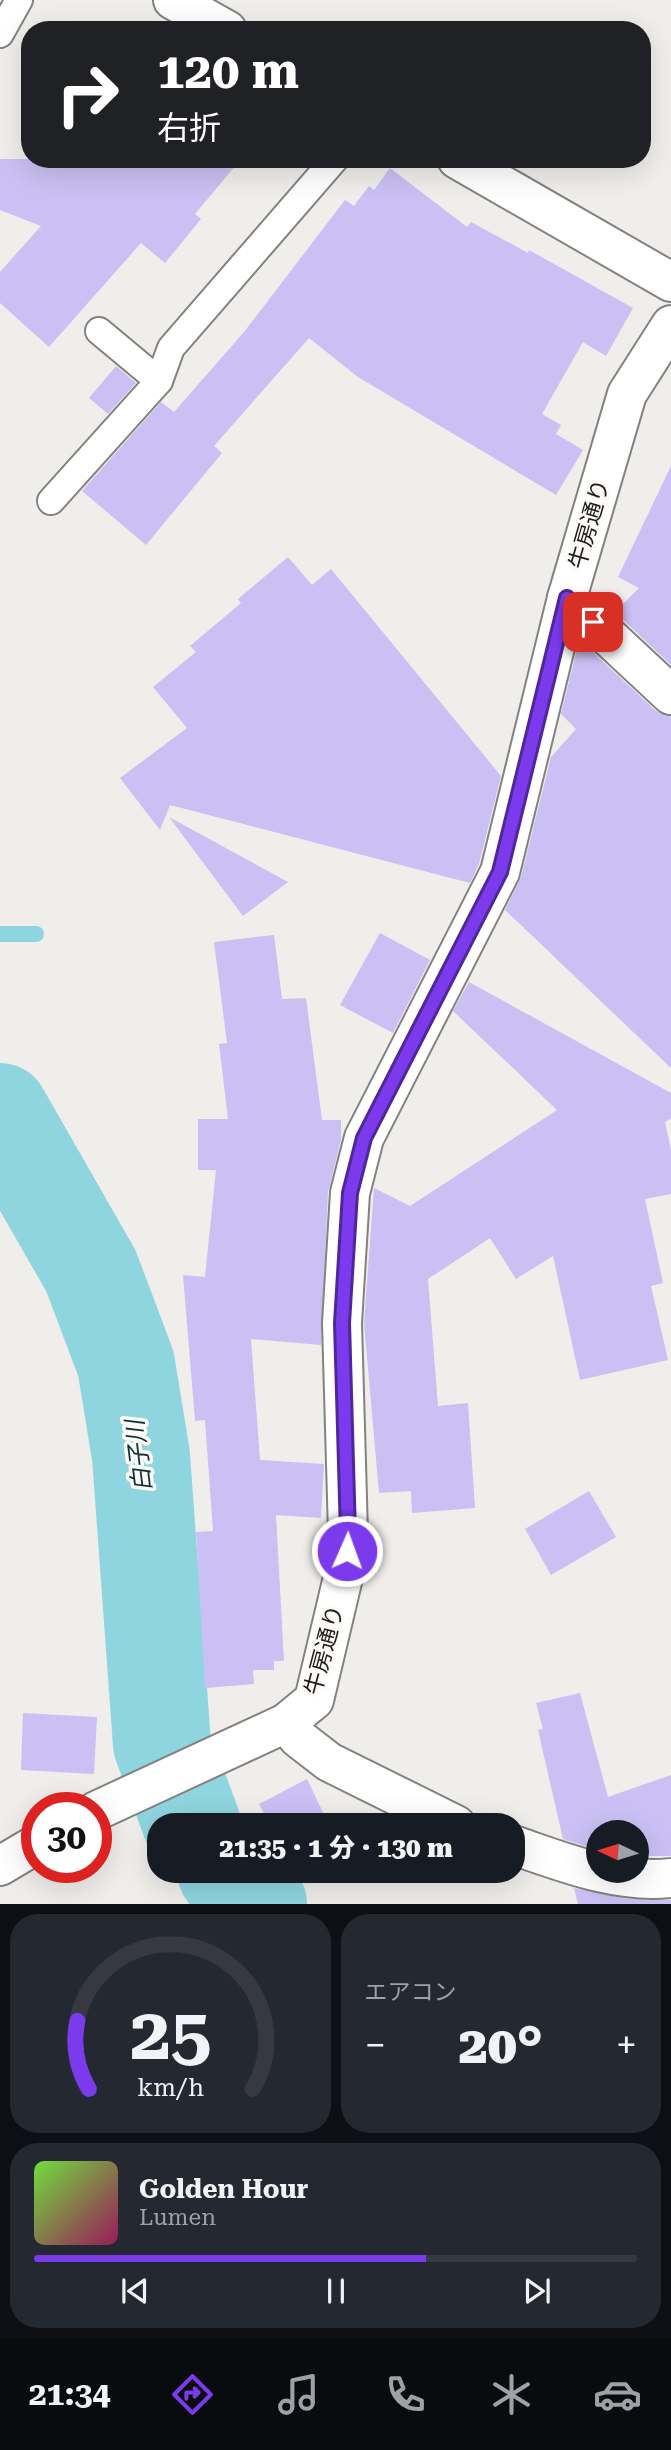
<!DOCTYPE html>
<html lang="ja">
<meta charset="utf-8">
<style>
:root{--surface:#171b24;--page:#242831;--text:#f1f3f6;--muted:#9ea1a6;--line:#363941;--accent:#7c3aed}
body{margin:0;font-family:"Roboto Serif","Noto Sans JP",serif;background:var(--page);color:var(--text);height:100vh;display:flex;flex-direction:column;font-size:26px;white-space:nowrap}
*{box-sizing:border-box;margin:0}
p{font-size:23px;color:var(--muted)}
.icon{flex:none;width:38px;height:38px;fill:none;stroke:currentColor;stroke-width:2;stroke-linecap:round;stroke-linejoin:round}
.map{position:relative;height:1904px;overflow:hidden}
.side{display:flex;flex-direction:column;gap:10px;padding:10px;background:#0d0f14;flex:1}
.side>*{flex:none}
.top-card{position:absolute;left:21px;top:21px;width:630px;height:147px;border-radius:28px;box-shadow:0 7px 28px #0002;background:#202124;color:#fff;overflow:hidden}
.needle{width:46px;rotate:274deg}
.controls{position:absolute;left:586px;top:1820px;display:grid;gap:14px}
.controls a{display:grid;place-items:center;width:63px;height:63px;border-radius:50%;background:var(--surface);box-shadow:0 7px 28px #0002;font-size:35px}
.speed{position:absolute;left:21px;top:1792px;display:flex;gap:14px;font-size:35px;font-weight:700;text-align:center}
.speed>*{display:grid;place-content:center;width:91px;height:91px;border-radius:50%;background:var(--surface);box-shadow:0 7px 28px #0002;line-height:1}
.speed .limit{border:10px solid #d22;background:#fff;color:#111}
.pin{position:absolute;display:grid;place-items:center;width:60px;height:60px;color:#fff;margin:-30px;border-radius:14px;box-shadow:0 4px 10px #0006}
.me{position:absolute;width:77px;margin:-38px;rotate:2deg;stroke-linejoin:round;filter:drop-shadow(0 0 5px #0008)}
.turn{display:flex;align-items:center;gap:24px;height:147px;padding:0 21px;font-size:32px}
.turn .icon{width:91px;height:91px;stroke-width:2.5}
.turn b{display:block;font-size:49px;line-height:60px}
.big{font-size:52px;font-weight:800;line-height:1.1}
.side .tile{flex:1;display:flex;flex-direction:column;justify-content:center;gap:10px;min-width:0;padding:0 24px;border-radius:28px;background:var(--page)}
.side .dial{align-items:center;gap:0}
.dial svg{height:182px;overflow:visible;fill:none;stroke:var(--line);stroke-width:7;stroke-linecap:round;text-anchor:middle}
.dial text{fill:var(--text);stroke:none}
.song{display:flex;align-items:center;gap:21px}
.cover{width:84px;height:84px;border-radius:10px;background:linear-gradient(135deg,hsl(100 70% 55%),hsl(330 70% 35%))}
.played{height:7px;border-radius:4px;background:linear-gradient(90deg,var(--accent) 65%,var(--line) 65%)}
.keys{display:flex;justify-content:space-around;direction:ltr}
.heat{display:flex;justify-content:space-between;align-items:center;font-size:38px;direction:ltr}
.side .tiles{flex:1;display:grid;gap:10px;grid-template-columns:1fr 1fr}
.tile:last-child{grid-column:span 2}
.trip{position:absolute;left:147px;top:1813px;width:378px;height:70px;border-radius:28px;background:var(--surface);box-shadow:0 7px 28px #0002;font-weight:800;line-height:70px;text-align:center}
.dock{display:flex;height:112px;justify-content:space-around;align-items:center;background:#090b0e;color:var(--muted)}
.dock .icon{width:49px;height:49px}
.dock .active{color:var(--accent)}
.dock b{font-size:32px;color:var(--text)}
.map>svg:first-child{display:block}
.lines{fill:none;stroke-linecap:round;stroke-linejoin:round}
.stream{stroke:#8fd5e0;stroke-width:16}
.river{stroke:#8fd5e0;stroke-width:98}
.building{fill:#cac0f3}
.service-casing{stroke:#848280;stroke-width:30}
.minor-casing{stroke:#848280;stroke-width:42}
.tertiary-casing{stroke:#848280;stroke-width:42}
.service{stroke:#fff;stroke-width:26}
.minor{stroke:#fff;stroke-width:38}
.tertiary{stroke:#fff;stroke-width:38}
.route-casing{stroke:#51269a;stroke-width:18}
.route{stroke:#7c3aed;stroke-width:12}
.labels{text-anchor:middle;stroke-width:7;stroke-linejoin:round;paint-order:stroke}
.street-label{font-size:23px;fill:#1d1c1b;stroke:#fdfbf8}
.water-label{font-size:24px;font-style:italic;fill:#0d3136;stroke:#fdfbf8}
</style>
<div class="map">
<svg width="671" height="1904" viewBox="0 0 671 1904">
<rect width="100%" height="100%" fill="#efeeeb"/>
<g class="lines">
<path class="stream" d="M0 934H36"/>
<g class="river">
<path d="M0 1112 91 1271 126 1364 141 1456 162 1744 192 1825"/>
<path d="M226 1871 240 1890 258 1904"/>
</g>
</g>
<g class="building">
<path d="M0 159H241L195 214 201 219 165 263 141 243 49 347 0 303V272L41 226 0 210Z"/>
<path d="M390 168 467 227 471 222 528 253 529 250 633 308 606 356 583 342 542 414 561 425 556 434 583 450 556 495 358 377 309 338 214 446 222 453 146 545 82 491 161 402 174 412 244 332 345 200 354 206 369 186 374 190Z"/>
<path d="M116 366 136 383 108 414 89 398Z"/>
<path d="M671 466V665L615 612 639 588 618 577Z"/>
<path d="M288 557 312 585 331 569 501 776 479 864 470 883 170 805 160 830 120 778 187 728 153 687 196 652 190 646 241 603 238 599Z"/>
<path d="M583 643 656 711 671 716V1068L505 910 521 877 551 757 576 729 561 714 577 649Z"/>
<path d="M169 817 288 882 243 916Z"/>
<path d="M380 933 430 960 393 1033 340 1005Z"/>
<path d="M274 935 282 999 306 998 322 1120H341V1140L328 1192 321 1345 251 1339 260 1460 324 1464 321 1518 276 1515 284 1661H274V1670H253L254 1684 205 1688 196 1532 213 1531 205 1420 195 1421 183 1275 205 1277 216 1170H198V1119H228L219 1044 227 1043 214 942Z"/>
<path d="M469 982 671 1093V1118L665 1122 671 1150V1194L645 1199 663 1283 651 1286 668 1360 580 1380 553 1256 516 1279 490 1238 428 1279 438 1406 468 1403 475 1508 412 1513 411 1491 379 1493 364 1323 374 1188 410 1206 557 1110 453 1011Z"/>
<path d="M589 1491 616 1537 551 1575 525 1529Z"/>
<path d="M580 1693 608 1797 671 1775V1856H637V1832H598V1850L563 1839 538 1730 543 1729 536 1703Z"/>
<path d="M23 1713 97 1717 94 1774 21 1770Z"/>
<path d="M307 1779 329 1825H270L259 1804Z"/>
<path d="M574 1888 627 1899 671 1900V1904H578Z"/>
</g>
<g class="lines">
<g class="service-casing">
<g id="service">
<path d="M0 34 19 0"/>
<path d="M99 331 159 381"/>
<path d="M51 501 159 381 171 348 335 159"/>
</g>
</g>
<g class="minor-casing">
<g id="minor">
<path d="M567 598 671 695"/>
<path d="M286 1723 298 1738 329 1762 456 1825"/>
<path d="M96 1811 286 1723 314 1700 345 1569 348 1533 342 1323 350 1193 364 1138 500 872 567 598 627 394 671 325"/>
<path d="M513 1845C563 1862 617 1884 671 1878"/>
<path d="M0 1866 37 1844"/>
</g>
</g>
<g class="tertiary-casing">
<g id="tertiary">
<path d="M173 0 227 30"/>
<path d="M457 159 671 282"/>
</g>
</g>
<use href="#service" class="service"/>
<use href="#minor" class="minor"/>
<use href="#tertiary" class="tertiary"/>
</g>
<g class="lines">
<g class="route-casing">
<path id="route" d="M347 1551 348 1534 342 1323 350 1193 364 1138 500 872 567 598 593 622"/>
</g>
<use href="#route" class="route"/>
</g>
<g class="labels">
<g class="street-label">
<text transform="translate(589 524) rotate(-74)" y="8">牛房通り</text>
<text transform="translate(324 1650) rotate(-75)" y="8">牛房通り</text>
</g>
<g class="water-label">
<text transform="translate(139 1456) rotate(-97)" y="8">白子川</text>
</g>
</g>
</svg>
<div class="controls">
<a><svg class="needle" viewBox="-14 -14 28 28"><path d="M0-13l5 13h-10z" fill="#e53935"/><path d="M0 13l5-13h-10z" fill="#9ea1a6"/></svg></a>
</div>
<div class="speed"><div class="limit">30</div></div>
<div class="pin" style="left:593px;top:622px;background:#d93025"><svg class="icon" aria-label="arrive" viewBox="0 0 24 24"><path d="M6 21V4h12l-3 4 3 4H6"/></svg></div>
<svg class="me" style="left:347px;top:1551px" viewBox="-20 -20 40 40"><circle r="17" fill="#7c3aed" stroke="#fff" stroke-width="3"/><path d="M0-11L8 9 0 5-8 9z" fill="#fff"/></svg>
<div class="trip">21:35 · 1 分 · 130 m</div>
<div class="top-card">
<div class="turn"><svg class="icon" aria-label="right" viewBox="0 0 24 24"><path d="M7 20v-9h11M14 6l5 5-5 5"/></svg><div><b>120 m</b>右折</div></div>
</div>
</div>
<section class="side">
<div class="tiles">
<div class="tile dial"><svg viewBox="0 0 100 80">
<path d="M14 69A42 42 0 1 1 86 69"/>
<path d="M14 69A42 42 0 0 1 9 39" stroke="#7c3aed"/>
<text x="50" y="56" font-size="32" font-weight="700">25</text>
<text x="50" y="72" font-size="11">km/h</text>
</svg></div>
<div class="tile"><p>エアコン</p>
<div class="heat"><a>−</a><b class="big">20°</b><a>+</a></div>
</div>
<div class="tile">
<div class="song"><i class="cover"></i><div><b>Golden Hour</b><p>Lumen</p></div></div>
<div class="played"></div>
<div class="keys"><svg class="icon" aria-label="previous" viewBox="0 0 24 24"><path d="M18 5L8 12l10 7zM5 5v14"/></svg><svg class="icon" aria-label="pause" viewBox="0 0 24 24"><path d="M8 5v14M16 5v14"/></svg><svg class="icon" aria-label="next" viewBox="0 0 24 24"><path d="M6 5l10 7-10 7zM19 5v14"/></svg></div>
</div>
</div>
</section>
<nav class="dock">
<b>21:34</b>
<svg class="icon active" aria-label="directions" viewBox="0 0 24 24"><path d="M12 3l9 9-9 9-9-9zM9 14v-3h6M13 9l2 2-2 2"/></svg>
<svg class="icon" aria-label="music" viewBox="0 0 24 24"><path d="M9 18V5l10-2v13"/><circle cx="6" cy="18" r="3"/><circle cx="16" cy="16" r="3"/></svg>
<svg class="icon" aria-label="phone" viewBox="0 0 24 24"><path d="M5 4h4l2 5-3 2q2 4 5 5l2-3 5 2v4C11 20 4 13 5 4z"/></svg>
<svg class="icon" aria-label="climate" viewBox="0 0 24 24"><path d="M12 3v18M4 7l16 10M4 17L20 7"/></svg>
<svg class="icon" aria-label="car" viewBox="0 0 24 24"><path d="M5 17H2v-5l4-1 3-4h7l3 4 3 1v5h-3M9 17h6M6 11h13"/><circle cx="7" cy="17" r="2"/><circle cx="17" cy="17" r="2"/></svg>
</nav>
